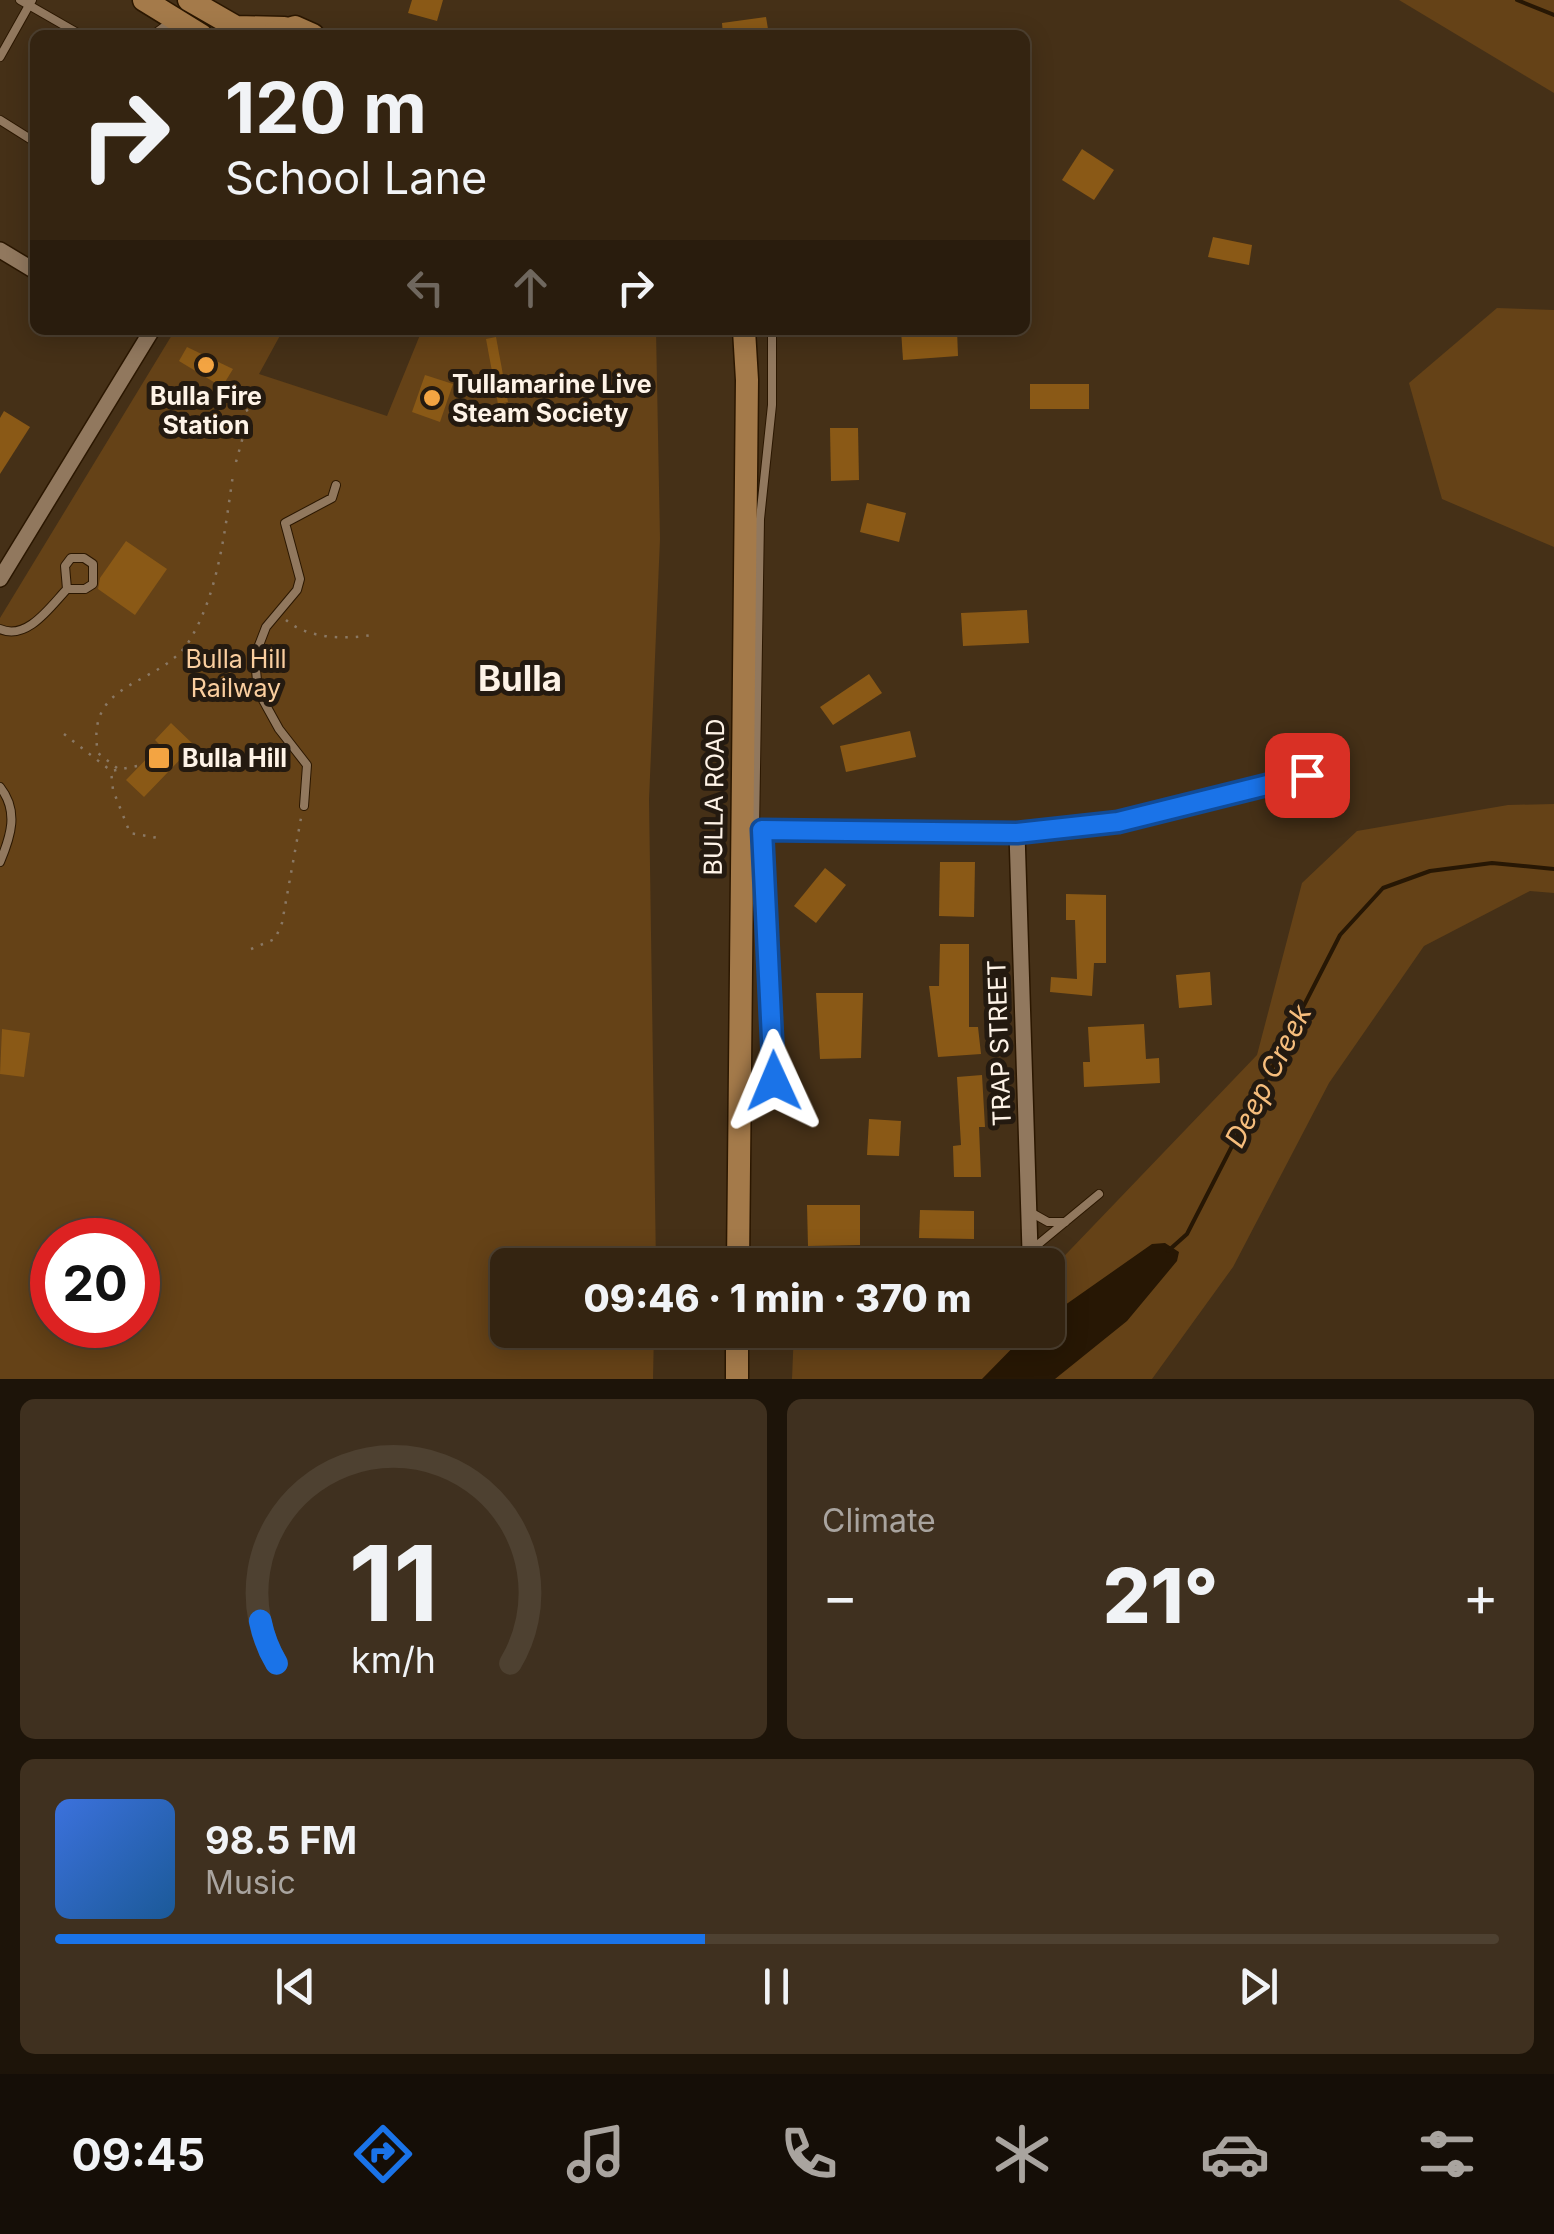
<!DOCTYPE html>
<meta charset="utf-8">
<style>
:root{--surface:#342411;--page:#3f301f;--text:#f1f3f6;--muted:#a9a49f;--line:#4e4131;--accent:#1a73e8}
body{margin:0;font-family:Inter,sans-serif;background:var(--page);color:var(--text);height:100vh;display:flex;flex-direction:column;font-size:38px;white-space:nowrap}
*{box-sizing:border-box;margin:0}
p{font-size:32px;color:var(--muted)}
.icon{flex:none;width:55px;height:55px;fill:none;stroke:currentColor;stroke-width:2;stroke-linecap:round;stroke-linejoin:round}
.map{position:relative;height:1379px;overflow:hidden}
.side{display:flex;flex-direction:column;gap:20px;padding:20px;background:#1d1409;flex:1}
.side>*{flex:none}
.hud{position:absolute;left:30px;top:30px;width:1000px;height:305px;border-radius:15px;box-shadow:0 5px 25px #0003,0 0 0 2px var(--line);background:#342411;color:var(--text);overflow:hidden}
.speed{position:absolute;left:30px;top:1218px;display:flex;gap:20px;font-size:50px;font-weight:700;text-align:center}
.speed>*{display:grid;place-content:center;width:130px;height:130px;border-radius:50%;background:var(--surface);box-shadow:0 5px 25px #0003,0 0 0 2px var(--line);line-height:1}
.speed .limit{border:15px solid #d22;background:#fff;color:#111}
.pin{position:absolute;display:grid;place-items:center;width:85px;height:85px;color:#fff;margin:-42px;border-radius:20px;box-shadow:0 5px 15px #0006}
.me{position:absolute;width:110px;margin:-55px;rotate:359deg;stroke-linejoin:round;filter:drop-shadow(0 0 8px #0008)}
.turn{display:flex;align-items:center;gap:35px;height:210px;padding:0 30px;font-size:45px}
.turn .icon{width:130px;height:130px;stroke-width:2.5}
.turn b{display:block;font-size:70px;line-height:85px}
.lanes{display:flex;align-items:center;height:95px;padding:0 30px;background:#0003;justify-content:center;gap:50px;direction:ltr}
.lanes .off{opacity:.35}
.big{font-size:75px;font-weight:800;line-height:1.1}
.side .tile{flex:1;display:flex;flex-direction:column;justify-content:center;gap:15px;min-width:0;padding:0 35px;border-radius:15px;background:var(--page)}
.side .dial{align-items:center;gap:0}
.dial svg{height:260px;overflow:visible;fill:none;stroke:var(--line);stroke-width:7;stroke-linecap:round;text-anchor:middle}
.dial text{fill:var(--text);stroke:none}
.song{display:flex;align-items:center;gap:30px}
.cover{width:120px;height:120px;border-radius:15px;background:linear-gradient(135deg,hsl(220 70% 55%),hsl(210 70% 35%))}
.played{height:10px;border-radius:5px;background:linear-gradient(90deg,var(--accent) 45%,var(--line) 45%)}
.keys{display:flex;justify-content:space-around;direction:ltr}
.heat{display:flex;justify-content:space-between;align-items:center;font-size:55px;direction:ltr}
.side .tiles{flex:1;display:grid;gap:20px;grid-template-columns:1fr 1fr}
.tile:last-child{grid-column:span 2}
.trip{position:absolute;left:490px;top:1248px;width:575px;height:100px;border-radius:15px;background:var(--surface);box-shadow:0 5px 25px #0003,0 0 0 2px var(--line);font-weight:800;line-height:100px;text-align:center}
.tab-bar{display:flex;height:160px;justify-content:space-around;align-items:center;background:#150e07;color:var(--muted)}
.tab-bar .icon{width:70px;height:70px}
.tab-bar .on{color:var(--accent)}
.tab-bar b{font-size:45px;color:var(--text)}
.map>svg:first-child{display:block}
.green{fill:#654217;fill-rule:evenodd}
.water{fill:#271704}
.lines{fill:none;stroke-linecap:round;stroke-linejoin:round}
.stream{stroke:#271704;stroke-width:4}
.building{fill:#8a5916}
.lane-casing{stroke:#2b1700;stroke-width:10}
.street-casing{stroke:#2b1700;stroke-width:18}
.primary-casing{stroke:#2b1700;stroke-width:25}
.path{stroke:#8a7864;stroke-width:2.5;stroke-dasharray:2.5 8;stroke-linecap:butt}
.lane{stroke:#91785e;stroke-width:8}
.street{stroke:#91785e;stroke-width:15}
.primary{stroke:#a47a4a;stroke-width:22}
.route-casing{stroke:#114b97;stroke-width:25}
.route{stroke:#1a73e8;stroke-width:18}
.poi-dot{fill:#f3a442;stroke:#241a10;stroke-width:4}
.labels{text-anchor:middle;stroke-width:10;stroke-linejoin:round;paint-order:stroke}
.poi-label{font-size:25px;font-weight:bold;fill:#fef3e7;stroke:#241a10;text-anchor:start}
.park-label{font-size:25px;fill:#face9f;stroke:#241a10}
.street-label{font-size:25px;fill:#fef3e7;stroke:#241a10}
.water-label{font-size:28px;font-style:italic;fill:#f6bd7c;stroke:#241a10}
.district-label{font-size:35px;font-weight:bold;fill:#fef3e7;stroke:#241a10}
</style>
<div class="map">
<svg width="1554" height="1379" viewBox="0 0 1554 1379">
<rect width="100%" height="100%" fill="#453017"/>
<g class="green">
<path d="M1399 0H1554V93Z"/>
<path d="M1497 308 1554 310V547L1442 499 1409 383Z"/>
<path d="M175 330H283L259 374 387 416 422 330H656L660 539 649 800 656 1265H508V1330H654L653 1379H0V618ZM52 1240H138V1325H52Z"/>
<path d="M1554 804V893L1530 891 1424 946 1329 1083 1233 1267 1152 1379H792L794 1330H1048V1273L1257 1055 1302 883 1357 831 1508 805Z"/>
</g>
<path class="water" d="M1165 1243 1179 1252 1177 1261 1127 1321 1055 1379H982L1030 1330H1048V1317L1152 1244Z"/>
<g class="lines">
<g class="stream">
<path d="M1517 0 1554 15"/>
<path d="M1168 1251 1187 1234 1340 935 1383 888 1430 871 1492 863 1554 869"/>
</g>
</g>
<g class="building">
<path d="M412 0H443L437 21 408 13Z"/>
<path d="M766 17 769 35H723L722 23Z"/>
<path d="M1082 149 1114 170 1094 200 1062 180Z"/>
<path d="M1213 237 1252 245 1249 265 1208 257Z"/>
<path d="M901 330H957L958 356 903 360Z"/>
<path d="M496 337 508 402 498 404 486 339Z"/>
<path d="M187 347 233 369 222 387 179 361Z"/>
<path d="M425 375 453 384 440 422 412 412Z"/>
<rect x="1030" y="384" width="59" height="25"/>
<path d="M4 411 30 427 0 474V418Z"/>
<path d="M830 428H858L859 480 831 481Z"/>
<path d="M867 503 906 513 899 542 860 532Z"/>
<path d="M126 541 167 569 135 615 98 589 100 578Z"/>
<path d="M1027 610 1029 643 963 646 961 613Z"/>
<path d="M869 674 882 693 833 725 820 707Z"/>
<path d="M171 723 194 745 144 797 126 780 160 745 155 740Z"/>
<path d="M910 731 916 757 846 772 840 746Z"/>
<path d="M940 862H975L974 917 939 916Z"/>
<path d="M825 868 846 885 816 923 794 906Z"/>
<path d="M1066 894 1106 895V963H1094L1092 996 1050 992 1051 977 1077 979 1075 920H1066Z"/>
<path d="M940 944H969V1027H978L981 1054 938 1057 929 986H939Z"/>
<path d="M1210 972 1212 1005 1179 1008 1176 975Z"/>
<path d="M816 993H863L861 1058 820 1059Z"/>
<path d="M1144 1024 1146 1059 1159 1058 1160 1083 1084 1087 1083 1062H1090L1088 1027Z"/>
<path d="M2 1029 30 1033 24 1077 0 1074Z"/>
<path d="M982 1075 985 1127H979L981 1177H954L953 1146 961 1145 957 1077Z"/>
<path d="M869 1119 901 1121 899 1156 867 1155Z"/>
<path d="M807 1205H860V1245L808 1246Z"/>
<path d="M920 1210 974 1211V1239L919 1238Z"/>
</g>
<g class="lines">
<g class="lane-casing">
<g id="lane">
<path d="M20 0 81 35"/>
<path d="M315 32 336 35"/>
<path d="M153 35 172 21"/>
<path d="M0 57 32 0"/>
<path d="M0 120 35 142"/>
<path d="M0 629C27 641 50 607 67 589L65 566 71 558H84L93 564V584L85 589H67"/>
<path d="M0 787C19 811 11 836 0 862"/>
<path d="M304 806 307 765 279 729 258 691 256 670V653L266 627 297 590 300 579 285 523 332 498 336 485"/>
<path d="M755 830 760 519 772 405V330"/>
<path d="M774 1081 775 1054"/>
<path d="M744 1090 766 1067 775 1045 762 830"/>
<path d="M1032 1213 1048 1222H1065"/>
<path d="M1028 1265 1030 1251 1099 1194"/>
</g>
</g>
<g class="street-casing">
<g id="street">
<path d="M0 250 35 271"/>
<path d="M0 579 152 330"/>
<path d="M741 831 1017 833 1118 822 1307 775"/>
<path d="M1017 833 1030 1251"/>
</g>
</g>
<g class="primary-casing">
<g id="primary">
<path d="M144 0 201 35"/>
<path d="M189 0 236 27 284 28"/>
<path d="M273 33 295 27 313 35"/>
<path d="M738 1265 747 380 744 330"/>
<path d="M737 1379V1330"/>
</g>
</g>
<g class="path">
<path d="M236 462 249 415 245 406"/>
<path d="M286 620C306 638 344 640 371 635"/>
<path d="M64 734 110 770"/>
<path d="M137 766 111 771 113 790 130 833 158 838"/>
<path d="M117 768 98 753C84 677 163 688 191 638 219 590 225 529 233 475"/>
<path d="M251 949 275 939 282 923 301 818"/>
</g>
<use href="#lane" class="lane"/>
<use href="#street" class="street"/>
<use href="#primary" class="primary"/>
</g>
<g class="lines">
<g class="route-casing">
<path id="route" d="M774 1081 762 830 1017 833 1118 822 1307 775"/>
</g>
<use href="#route" class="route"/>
</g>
<g class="poi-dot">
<circle cx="206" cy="365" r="10"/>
<circle cx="432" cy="398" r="10"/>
<rect x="147" y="746" width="24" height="24" rx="5"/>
</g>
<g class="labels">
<g class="poi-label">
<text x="452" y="393">Tullamarine Live<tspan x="452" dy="29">Steam Society</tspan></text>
<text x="206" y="405" text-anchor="middle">Bulla Fire<tspan x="206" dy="29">Station</tspan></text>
<text x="182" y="767">Bulla Hill</text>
</g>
<g class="park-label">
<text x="236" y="668">Bulla Hill<tspan x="236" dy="29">Railway</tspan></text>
</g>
<g class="street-label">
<text transform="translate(714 797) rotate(-89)" y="9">BULLA ROAD</text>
<text transform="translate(999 1043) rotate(-92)" y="9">TRAP STREET</text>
</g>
<g class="water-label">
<text transform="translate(1268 1076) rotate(-63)" y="10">Deep Creek</text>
</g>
<g class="district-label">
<text x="520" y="691">Bulla</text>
</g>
</g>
</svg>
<div class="speed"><div class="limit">20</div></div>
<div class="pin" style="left:1307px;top:775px;background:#d93025"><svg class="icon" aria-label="arrive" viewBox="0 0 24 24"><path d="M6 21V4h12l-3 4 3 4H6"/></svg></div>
<svg class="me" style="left:774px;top:1081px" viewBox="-20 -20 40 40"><path d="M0-17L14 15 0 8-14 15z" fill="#1a73e8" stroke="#fff" stroke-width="4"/></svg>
<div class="trip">09:46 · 1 min · 370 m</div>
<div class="hud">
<div class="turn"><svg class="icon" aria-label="right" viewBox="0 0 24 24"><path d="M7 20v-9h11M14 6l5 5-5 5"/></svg><div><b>120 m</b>School Lane</div></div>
<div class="lanes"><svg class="icon off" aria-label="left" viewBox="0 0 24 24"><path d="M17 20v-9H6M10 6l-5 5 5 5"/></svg><svg class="icon off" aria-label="ahead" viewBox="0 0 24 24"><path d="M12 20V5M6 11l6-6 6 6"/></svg><svg class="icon" aria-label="right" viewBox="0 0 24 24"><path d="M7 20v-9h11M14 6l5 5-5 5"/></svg></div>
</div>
</div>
<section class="side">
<div class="tiles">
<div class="tile dial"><svg viewBox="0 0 100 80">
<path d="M14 69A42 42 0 1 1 86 69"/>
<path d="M14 69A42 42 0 0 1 9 56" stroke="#1a73e8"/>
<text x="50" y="56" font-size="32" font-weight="700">11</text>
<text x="50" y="72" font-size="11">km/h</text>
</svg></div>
<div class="tile"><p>Climate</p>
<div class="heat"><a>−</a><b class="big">21°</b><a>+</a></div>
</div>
<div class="tile">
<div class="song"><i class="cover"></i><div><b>98.5 FM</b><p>Music</p></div></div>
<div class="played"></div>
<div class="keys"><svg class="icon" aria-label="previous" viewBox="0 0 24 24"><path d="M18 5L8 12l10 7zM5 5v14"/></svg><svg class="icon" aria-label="pause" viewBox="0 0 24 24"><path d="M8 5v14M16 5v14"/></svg><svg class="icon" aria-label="next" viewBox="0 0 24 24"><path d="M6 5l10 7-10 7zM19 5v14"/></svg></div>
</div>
</div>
</section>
<nav class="tab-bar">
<b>09:45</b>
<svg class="icon on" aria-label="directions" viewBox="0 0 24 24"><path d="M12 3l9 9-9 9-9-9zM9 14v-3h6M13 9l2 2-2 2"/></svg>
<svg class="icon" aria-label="music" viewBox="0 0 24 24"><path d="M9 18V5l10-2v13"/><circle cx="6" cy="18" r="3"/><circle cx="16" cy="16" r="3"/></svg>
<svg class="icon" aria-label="phone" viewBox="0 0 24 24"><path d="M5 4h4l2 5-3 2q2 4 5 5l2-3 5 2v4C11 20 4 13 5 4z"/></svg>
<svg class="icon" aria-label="climate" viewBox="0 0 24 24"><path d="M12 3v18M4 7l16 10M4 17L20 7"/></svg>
<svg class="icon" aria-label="car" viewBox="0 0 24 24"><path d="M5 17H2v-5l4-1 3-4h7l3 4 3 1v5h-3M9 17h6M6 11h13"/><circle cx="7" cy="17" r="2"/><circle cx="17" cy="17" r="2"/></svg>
<svg class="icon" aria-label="filters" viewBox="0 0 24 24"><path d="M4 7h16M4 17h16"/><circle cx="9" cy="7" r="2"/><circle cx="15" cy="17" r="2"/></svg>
</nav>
